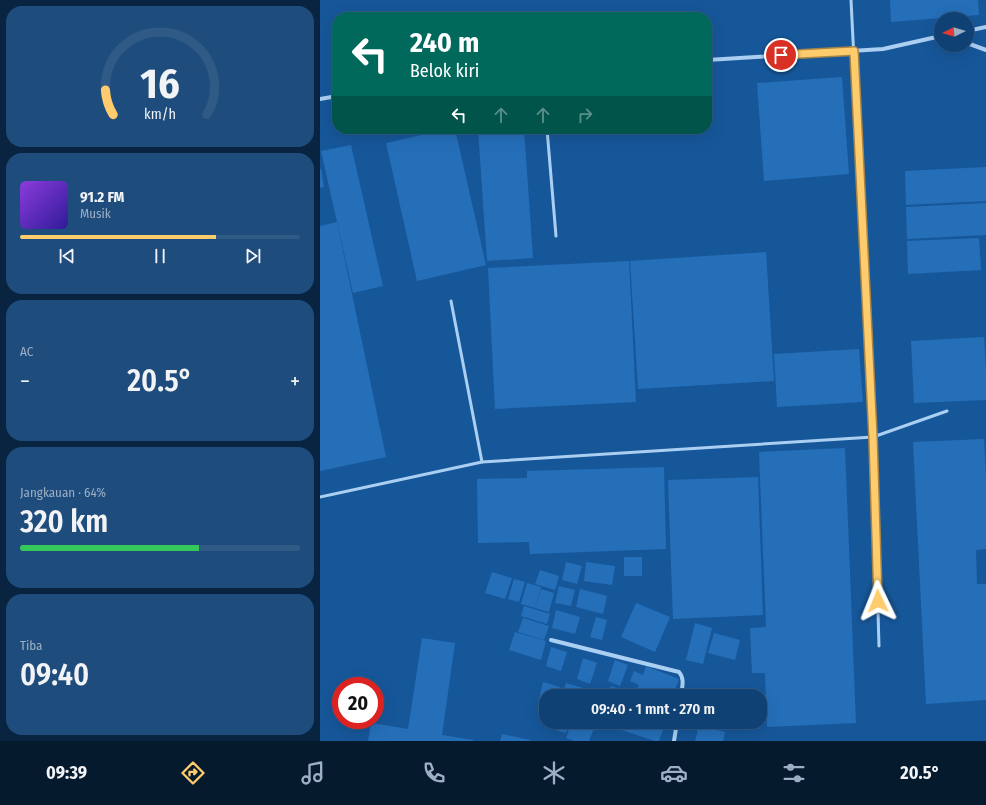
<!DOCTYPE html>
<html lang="id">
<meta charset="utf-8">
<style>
:root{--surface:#104174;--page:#1e4c7c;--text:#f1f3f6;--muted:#9cafc5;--line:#305a86;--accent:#ffcc6d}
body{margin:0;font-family:"Fira Sans Condensed",sans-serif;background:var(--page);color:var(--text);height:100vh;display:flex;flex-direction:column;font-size:15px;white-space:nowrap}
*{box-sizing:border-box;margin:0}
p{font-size:13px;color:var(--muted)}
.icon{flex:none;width:22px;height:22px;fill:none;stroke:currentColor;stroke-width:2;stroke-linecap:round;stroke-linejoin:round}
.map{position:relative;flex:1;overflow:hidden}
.panel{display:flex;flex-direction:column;gap:6px;padding:6px;background:#092440;width:320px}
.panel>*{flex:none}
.banner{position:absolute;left:12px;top:12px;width:380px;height:122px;border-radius:16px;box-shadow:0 4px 16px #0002,0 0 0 1px var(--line);background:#00695c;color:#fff;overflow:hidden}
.needle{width:26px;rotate:265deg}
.fabs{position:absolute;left:614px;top:12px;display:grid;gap:8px}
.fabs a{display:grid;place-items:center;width:40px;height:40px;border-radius:50%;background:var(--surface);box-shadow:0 4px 16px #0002,0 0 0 1px var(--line);font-size:20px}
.speed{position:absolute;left:12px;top:677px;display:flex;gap:8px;font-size:20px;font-weight:700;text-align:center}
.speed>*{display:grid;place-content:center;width:52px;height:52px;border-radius:50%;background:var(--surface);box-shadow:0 4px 16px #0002,0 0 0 1px var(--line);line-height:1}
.speed .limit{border:6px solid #d22;background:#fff;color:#111}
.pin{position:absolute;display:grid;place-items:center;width:34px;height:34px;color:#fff;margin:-17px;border:2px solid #fff;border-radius:50%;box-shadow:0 1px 4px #0007}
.me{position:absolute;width:44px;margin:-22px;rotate:358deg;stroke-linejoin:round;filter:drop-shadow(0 0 3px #0008)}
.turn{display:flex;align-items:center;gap:14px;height:84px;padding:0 12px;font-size:18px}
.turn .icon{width:52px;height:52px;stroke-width:2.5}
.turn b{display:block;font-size:28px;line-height:34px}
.lanes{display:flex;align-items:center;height:38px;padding:0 12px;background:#0003;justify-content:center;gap:20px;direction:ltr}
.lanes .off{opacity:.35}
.big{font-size:30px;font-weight:600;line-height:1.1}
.panel .widget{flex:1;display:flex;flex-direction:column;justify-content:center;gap:6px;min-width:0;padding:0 14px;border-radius:16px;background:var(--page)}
.panel .dial{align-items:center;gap:0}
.dial svg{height:104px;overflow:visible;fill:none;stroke:var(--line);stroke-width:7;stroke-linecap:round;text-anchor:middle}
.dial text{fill:var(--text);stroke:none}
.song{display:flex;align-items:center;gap:12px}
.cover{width:48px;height:48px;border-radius:6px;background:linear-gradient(135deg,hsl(270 70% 55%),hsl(250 70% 35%))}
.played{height:4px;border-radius:2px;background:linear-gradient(90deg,var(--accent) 70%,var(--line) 70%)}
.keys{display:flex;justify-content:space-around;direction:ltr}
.heat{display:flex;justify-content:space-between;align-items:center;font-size:22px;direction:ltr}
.charge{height:6px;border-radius:3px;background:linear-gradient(90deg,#34c759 64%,var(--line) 0)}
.trip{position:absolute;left:219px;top:689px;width:228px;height:40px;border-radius:16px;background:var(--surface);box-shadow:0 4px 16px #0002,0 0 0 1px var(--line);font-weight:600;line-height:40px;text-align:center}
.menu{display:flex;height:64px;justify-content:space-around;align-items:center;background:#061a2e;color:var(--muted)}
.menu .icon{width:28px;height:28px}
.menu .selected{color:var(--accent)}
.menu b{font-size:18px;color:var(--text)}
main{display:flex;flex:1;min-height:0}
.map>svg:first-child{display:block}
.building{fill:#256fb9}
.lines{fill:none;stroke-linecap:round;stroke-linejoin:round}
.lane{stroke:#abcff2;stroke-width:3}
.street{stroke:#abcff2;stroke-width:4}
.route-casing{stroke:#a68547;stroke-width:10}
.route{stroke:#ffcc6d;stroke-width:7}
</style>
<main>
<section class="panel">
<div class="widget dial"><svg viewBox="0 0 100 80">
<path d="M14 69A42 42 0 1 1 86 69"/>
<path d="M14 69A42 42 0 0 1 8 50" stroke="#ffcc6d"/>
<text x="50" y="56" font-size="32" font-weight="700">16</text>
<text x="50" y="72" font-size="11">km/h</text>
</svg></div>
<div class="widget">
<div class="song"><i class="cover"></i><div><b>91.2 FM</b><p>Musik</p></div></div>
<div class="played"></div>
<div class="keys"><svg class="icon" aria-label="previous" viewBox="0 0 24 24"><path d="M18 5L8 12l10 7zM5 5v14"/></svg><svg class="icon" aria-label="pause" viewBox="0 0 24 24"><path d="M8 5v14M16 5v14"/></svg><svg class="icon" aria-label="next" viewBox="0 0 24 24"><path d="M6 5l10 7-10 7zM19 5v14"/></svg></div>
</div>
<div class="widget"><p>AC</p>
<div class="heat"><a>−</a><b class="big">20.5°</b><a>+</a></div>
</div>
<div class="widget"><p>Jangkauan · 64%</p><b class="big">320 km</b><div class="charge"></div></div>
<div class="widget"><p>Tiba</p><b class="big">09:40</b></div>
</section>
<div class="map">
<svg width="666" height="741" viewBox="0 0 666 741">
<rect width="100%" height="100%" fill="#16579a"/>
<g class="building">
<path d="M570 0H658L659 15 571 22Z"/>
<path d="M522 77 529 174 444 181 437 83Z"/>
<path d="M128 129H135L166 265 97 281 66 143Z"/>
<path d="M158 129H204L213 258 167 261Z"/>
<path d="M31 145 63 286 33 293 1 151Z"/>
<path d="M666 167V201L586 205 585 171Z"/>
<path d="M0 169H1L4 187 0 188Z"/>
<path d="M666 203V235L587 239 586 207Z"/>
<path d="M17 222 66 457 0 471V226Z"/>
<path d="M659 238 661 270 588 274 587 241Z"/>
<path d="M446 252 454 381 318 389 310 261Z"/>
<path d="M309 261 316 402 175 409 168 268Z"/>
<path d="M664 337 666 370V400L594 403 591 341Z"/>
<path d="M539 349 543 402 457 407 454 354Z"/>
<path d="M664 439 666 477V549L656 550 657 584H666V700L606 704 593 442Z"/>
<path d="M525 448 536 723 447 727 445 673H432L430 628 446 627 439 452Z"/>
<path d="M344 467 346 549 210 554 209 542 158 543 157 479 207 478V471Z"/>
<path d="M438 477 443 615 353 619 348 480Z"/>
<rect x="304" y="557" width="18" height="19"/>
<path d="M246 562 262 566 257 584 242 580Z"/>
<path d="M266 562 295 566 292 585 264 581Z"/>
<path d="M220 570 239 576 235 590 215 584Z"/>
<path d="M172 572 192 578 185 599 165 593Z"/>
<path d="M194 579 205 582 199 602 188 599Z"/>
<path d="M207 583 221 587 215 608 201 604Z"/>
<path d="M239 586 255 590 251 606 235 603Z"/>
<path d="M221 589 234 593 229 612 215 608Z"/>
<path d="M260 589 287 596 283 614 256 607Z"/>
<path d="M316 603 350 617 335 652 301 637Z"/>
<path d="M204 606 230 614 227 624 201 616Z"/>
<path d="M236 610 260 617 255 634 232 628Z"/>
<path d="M276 617 287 620 282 640 270 637Z"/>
<path d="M203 618 229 626 224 640 198 632Z"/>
<path d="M375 623 392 628 383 664 366 660Z"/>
<path d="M195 632 226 641 221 660 189 650Z"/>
<path d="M394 633 420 640 415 660 388 653Z"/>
<path d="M102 638 135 643 122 735 153 740V741H48L51 723 88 729Z"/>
<path d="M231 647 247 652 241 671 226 666Z"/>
<path d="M263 658 277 663 270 684 257 679Z"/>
<path d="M295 660 308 665 300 686 288 681Z"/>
<path d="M326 666 359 679 353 696H321L322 694 316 691 319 685 310 681 314 671 323 675Z"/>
<path d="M223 682 240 687 238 696H226V705L218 703Z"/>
<path d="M246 683 263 688 261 696H242Z"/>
<path d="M291 686 314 694 313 696H288Z"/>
<path d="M231 722H249L246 733 229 728Z"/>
<path d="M252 722H266L275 726 269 741H254L246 738Z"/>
<path d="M277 722H342L345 723 339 741H335Z"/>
<path d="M379 726 405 732 403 741H375Z"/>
<path d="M182 734 210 740V741H180Z"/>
</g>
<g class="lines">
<g class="lane">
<path d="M531 0 553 437 559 646"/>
<path d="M227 129 236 236"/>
<path d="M131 301 162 462"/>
<path d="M0 497 162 462 553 437 627 411"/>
</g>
<g class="street">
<path d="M647 31 666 27"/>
<path d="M647 43 666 50"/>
<path d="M387 60 563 49 621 36"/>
<path d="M0 99 17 96"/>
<path d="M231 640 359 672C365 679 362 687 361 696"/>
<path d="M354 741 357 722"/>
</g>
</g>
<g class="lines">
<g class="route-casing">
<path id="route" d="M461 55 534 51 553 437 558 601"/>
</g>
<use href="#route" class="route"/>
</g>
</svg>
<div class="fabs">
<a><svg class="needle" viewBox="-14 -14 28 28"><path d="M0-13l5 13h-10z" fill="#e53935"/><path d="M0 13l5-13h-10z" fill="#9cafc5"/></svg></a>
</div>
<div class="speed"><div class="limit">20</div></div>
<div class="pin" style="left:461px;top:55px;background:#d93025"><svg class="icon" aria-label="arrive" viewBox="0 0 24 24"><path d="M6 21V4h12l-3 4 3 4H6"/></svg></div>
<svg class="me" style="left:558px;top:601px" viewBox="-20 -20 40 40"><path d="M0-17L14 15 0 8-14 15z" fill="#ffcc6d" stroke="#fff" stroke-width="4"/></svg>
<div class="trip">09:40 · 1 mnt · 270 m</div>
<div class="banner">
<div class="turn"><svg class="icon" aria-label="left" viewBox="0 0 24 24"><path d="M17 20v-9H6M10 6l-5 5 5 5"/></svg><div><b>240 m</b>Belok kiri</div></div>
<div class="lanes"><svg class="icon" aria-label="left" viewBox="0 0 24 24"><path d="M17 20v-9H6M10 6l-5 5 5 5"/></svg><svg class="icon off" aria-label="ahead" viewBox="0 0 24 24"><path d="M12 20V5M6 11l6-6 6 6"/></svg><svg class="icon off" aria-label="ahead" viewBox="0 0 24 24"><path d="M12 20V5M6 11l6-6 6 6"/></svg><svg class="icon off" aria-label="right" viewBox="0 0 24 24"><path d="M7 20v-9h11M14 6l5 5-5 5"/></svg></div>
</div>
</div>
</main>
<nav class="menu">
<b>09:39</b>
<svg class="icon selected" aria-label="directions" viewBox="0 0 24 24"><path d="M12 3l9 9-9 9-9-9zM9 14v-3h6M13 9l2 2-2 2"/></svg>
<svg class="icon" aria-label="music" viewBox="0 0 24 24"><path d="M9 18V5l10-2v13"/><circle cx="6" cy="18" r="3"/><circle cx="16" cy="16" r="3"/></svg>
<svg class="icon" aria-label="phone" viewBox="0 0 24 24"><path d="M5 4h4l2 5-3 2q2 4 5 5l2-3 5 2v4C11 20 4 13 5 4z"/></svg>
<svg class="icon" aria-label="climate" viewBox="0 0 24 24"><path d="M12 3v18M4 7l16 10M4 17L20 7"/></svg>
<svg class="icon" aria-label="car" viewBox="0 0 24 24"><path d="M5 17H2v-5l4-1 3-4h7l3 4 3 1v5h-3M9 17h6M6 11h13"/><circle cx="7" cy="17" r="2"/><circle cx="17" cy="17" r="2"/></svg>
<svg class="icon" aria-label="filters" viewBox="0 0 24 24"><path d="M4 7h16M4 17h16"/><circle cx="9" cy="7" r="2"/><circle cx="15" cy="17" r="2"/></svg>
<b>20.5°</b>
</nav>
